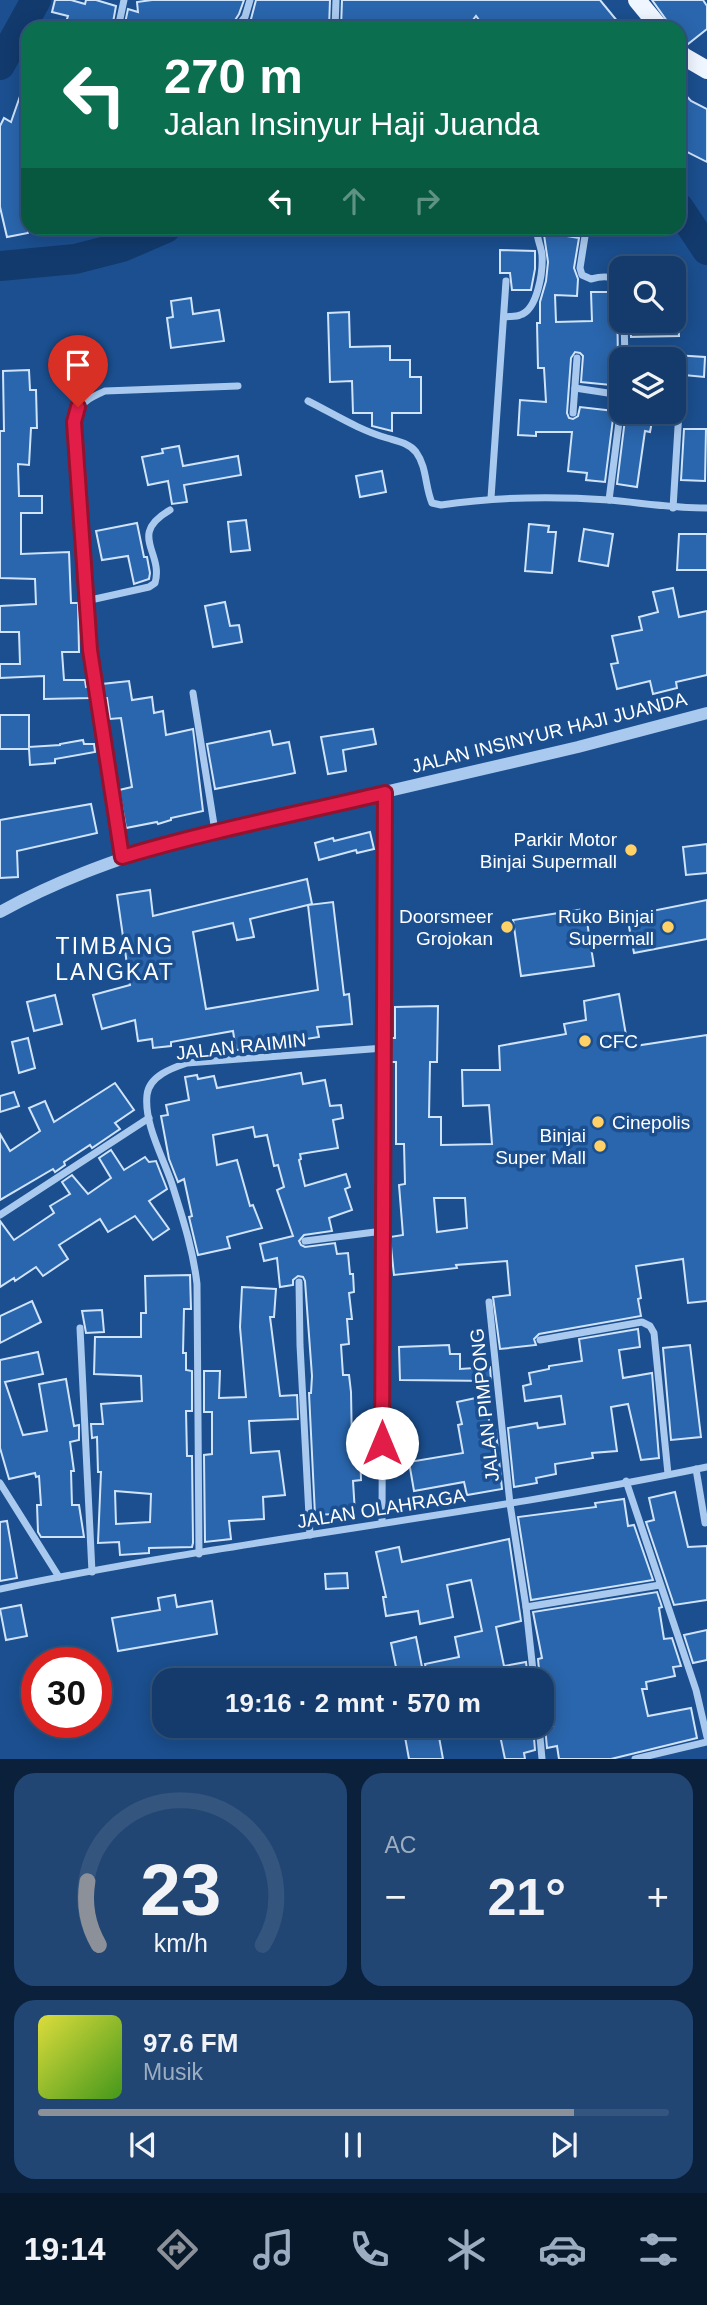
<!DOCTYPE html>
<html lang="id">
<meta charset="utf-8">
<style>
:root{--surface:#143b6b;--page:#214673;--text:#f1f3f6;--muted:#9dadc1;--line:#33557e;--accent:#8c9099}
body{margin:0;font-family:Arial,sans-serif;background:var(--page);color:var(--text);height:100vh;display:flex;flex-direction:column;font-size:26px;white-space:nowrap}
*{box-sizing:border-box;margin:0}
p{font-size:23px;color:var(--muted)}
.icon{flex:none;width:38px;height:38px;fill:none;stroke:currentColor;stroke-width:2;stroke-linecap:round;stroke-linejoin:round}
.map{position:relative;height:1759px;overflow:hidden}
.details{display:flex;flex-direction:column;gap:14px;padding:14px;background:#0b203b;flex:1}
.details>*{flex:none}
.guide{position:absolute;left:21px;top:21px;width:665px;height:214px;border-radius:21px;box-shadow:0 4px 18px #0003,0 0 0 2px var(--line);background:#0b6e4f;color:#fff;overflow:hidden}
.tools{position:absolute;left:609px;top:256px;display:grid;gap:14px}
.tools a{display:grid;place-items:center;width:77px;height:77px;border-radius:14px;background:var(--surface);box-shadow:0 4px 18px #0003,0 0 0 2px var(--line);font-size:35px}
.speed{position:absolute;left:21px;top:1647px;display:flex;gap:14px;font-size:35px;font-weight:700;text-align:center}
.speed>*{display:grid;place-content:center;width:91px;height:91px;border-radius:50%;background:var(--surface);box-shadow:0 4px 18px #0003,0 0 0 2px var(--line);line-height:1}
.speed .limit{border:10px solid #d22;background:#fff;color:#111}
.pin{position:absolute;display:grid;place-items:center;width:60px;height:60px;color:#fff;margin:-72px -30px;border-radius:50% 50% 50% 0;rotate:-45deg;box-shadow:0 0 7px #0007}
.pin .icon{rotate:45deg}
.me{position:absolute;width:77px;margin:-38px;rotate:0deg;stroke-linejoin:round;filter:drop-shadow(0 0 5px #0008)}
.turn{display:flex;align-items:center;gap:24px;height:147px;padding:0 28px;font-size:32px}
.turn .icon{width:91px;height:91px;stroke-width:2.5}
.turn b{display:block;font-size:49px;line-height:60px}
.lanes{display:flex;align-items:center;height:66px;padding:0 28px;background:#0003;justify-content:center;gap:35px;direction:ltr}
.lanes .off{opacity:.35}
.big{font-size:52px;font-weight:700;line-height:1.1}
.details .tile{flex:1;display:flex;flex-direction:column;justify-content:center;gap:10px;min-width:0;padding:0 24px;border-radius:21px;background:var(--page)}
.details .dial{align-items:center;gap:0}
.dial svg{height:182px;overflow:visible;fill:none;stroke:var(--line);stroke-width:7;stroke-linecap:round;text-anchor:middle}
.dial text{fill:var(--text);stroke:none}
.song{display:flex;align-items:center;gap:21px}
.cover{width:84px;height:84px;border-radius:10px;background:linear-gradient(135deg,hsl(60 70% 55%),hsl(100 70% 35%))}
.played{height:7px;border-radius:4px;background:linear-gradient(90deg,var(--accent) 85%,var(--line) 85%)}
.keys{display:flex;justify-content:space-around;direction:ltr}
.heat{display:flex;justify-content:space-between;align-items:center;font-size:38px;direction:ltr}
.details .tiles{flex:1;display:grid;gap:14px;grid-template-columns:1fr 1fr}
.tile:last-child{grid-column:span 2}
.trip{position:absolute;left:152px;top:1668px;width:402px;height:70px;border-radius:21px;background:var(--surface);box-shadow:0 4px 18px #0003,0 0 0 2px var(--line);font-weight:700;line-height:70px;text-align:center}
.tab-bar{display:flex;height:112px;justify-content:space-around;align-items:center;background:#08182b;color:var(--muted)}
.tab-bar .icon{width:49px;height:49px}
.tab-bar .active{color:var(--accent)}
.tab-bar b{font-size:32px;color:var(--text)}
.map>svg:first-child{display:block}
.lines{fill:none;stroke-linecap:round;stroke-linejoin:round}
.river{stroke:#123a6d;stroke-width:30}
.building{fill:#2a66ad;stroke:#cfe3fa;stroke-width:2;fill-rule:evenodd}
.minor{stroke:#a9c9ee;stroke-width:7}
.tertiary{stroke:#a9c9ee;stroke-width:12}
.primary{stroke:#f0f6ff;stroke-width:18}
.route-casing{stroke:#92132f;stroke-width:18}
.route{stroke:#e11d48;stroke-width:12}
.poi-dot{fill:#ffd166;stroke:#1b4f8f;stroke-width:2.5}
.labels{text-anchor:middle;stroke-width:7;stroke-linejoin:round;paint-order:stroke}
.street-label{font-size:19px;fill:#fff;stroke:#1b4f8f}
.poi-label{font-size:19px;fill:#fff;stroke:#1b4f8f;text-anchor:end}
.quarter-label{font-size:23px;letter-spacing:2px;fill:#fff;stroke:#1b4f8f}
</style>
<div class="map">
<svg width="707" height="1759" viewBox="0 0 707 1759">
<rect width="100%" height="100%" fill="#1b4f8f"/>
<g class="lines">
<g class="river">
<path d="M0 65 36 0"/>
<path d="M679 208 707 250"/>
<path d="M0 266 75 259 122 247 166 228"/>
</g>
</g>
<g class="building">
<path d="M55 0H71L85 4 86 0H96L116 6 112 28H64L68 16 52 12Z"/>
<path d="M152 0H244L239 14 230 28H124L128 9 138 12 137 2Z"/>
<path d="M256 0H330L329 28H244L251 19Z"/>
<path d="M342 0H600L623 28H485L476 16 467 28H341Z"/>
<path d="M652 0H703L707 6V29L688 44 680 40 679 28H672Z"/>
<path d="M26 79 28 233 7 237 0 207V126L4 118 11 122Z"/>
<path d="M679 88 691 101 707 109V162L679 148Z"/>
<path d="M543 228H560V235L579 238 574 268 578 279 577 296 555 295 556 322 592 321 591 292H615L617 296 618 362 621 364V386L581 382 583 356 580 353 575 352 571 358 567 413 569 418 573 419 578 416 580 407 614 411 605 482 586 480 587 473 568 471 572 432H536V436L518 435 520 400 546 402 544 368H538L537 323H540V302L546 281 548 262Z"/>
<path d="M500 250 535 251V269L531 290H512L510 273H500Z"/>
<path d="M191 298 193 314 219 310 224 341 171 348 167 318 173 317 171 301Z"/>
<path d="M349 312 350 347 390 346V360H410V377H421V413H392V431L372 426V413H353L352 381 330 382 328 313Z"/>
<path d="M630 320H678L679 336 631 337Z"/>
<path d="M674 355 705 357 704 377 674 374Z"/>
<path d="M29 370 30 390H36L37 428H31L29 465 18 464 19 496H42V513H21V554L69 552 71 603H78L79 652H62L64 680H85L86 687 89 686 91 698 44 699V676L0 678V664H20L19 632H0V606L36 604 35 579 0 578V431H4L3 371Z"/>
<path d="M626 411H654L650 432 645 431 637 487 617 484Z"/>
<path d="M684 429H706L705 481 681 480Z"/>
<path d="M179 446 183 466 238 456 241 475 184 485 187 502 172 504 168 481 148 485 142 457 163 453 162 449Z"/>
<path d="M382 471 386 492 360 497 356 476Z"/>
<path d="M246 520 250 550 231 552 228 522Z"/>
<path d="M137 523 144 557H147L150 573 149 579 134 584 128 556 102 560 96 531Z"/>
<path d="M529 524 549 526 548 532H556L552 573 525 571Z"/>
<path d="M584 529 613 534 608 566 579 561Z"/>
<path d="M679 534H707V570H677Z"/>
<path d="M673 588 679 617 707 611V675L676 682 677 688 653 694 650 681 617 689 611 664 618 663 612 636 642 630 639 617 658 612 653 592Z"/>
<path d="M225 602 230 626 239 625 242 642 213 647 205 606Z"/>
<path d="M129 681 132 700 152 697 154 713 163 711 166 735 193 729 203 811 171 818V820L158 824 157 822 126 828 119 790 132 787 121 718 110 719 107 698H104L102 684Z"/>
<path d="M0 715H29V747L60 745V744L83 740 84 744H94L95 752 55 759V763L30 765 29 749H0Z"/>
<path d="M373 729 376 744 343 750 346 771 328 774 321 737Z"/>
<path d="M270 731 273 745 289 742 295 773 215 789 207 744Z"/>
<path d="M91 804 97 833 17 851 18 877 0 878V820Z"/>
<path d="M370 832 374 849 357 853 356 850 319 860 315 843 333 838 334 841Z"/>
<path d="M707 844V873L686 875 683 847Z"/>
<path d="M307 879 312 904 250 919 254 937 237 940 233 923 193 932 206 1009 318 990 308 905 333 902 344 995 349 994 352 1024 317 1027 319 1037 236 1050 233 1031 171 1042V1046L153 1048 152 1039 138 1041 135 1020 102 1029 93 995 130 985 117 895 150 890 153 916Z"/>
<path d="M707 900V939L634 953 627 916Z"/>
<path d="M585 909 594 966 521 976 513 920Z"/>
<path d="M619 994 628 1047 707 1035V1301L688 1303 683 1259 636 1266 641 1298 638 1299 641 1316 539 1334 534 1339 536 1345 500 1349 493 1297 510 1295 507 1261 456 1265 457 1268 394 1275 390 1237 403 1235 399 1185 405 1184 404 1144H396V1062H390V1038H395V1007L438 1006 437 1062H430L429 1117H441V1145L492 1144 489 1105 463 1106 462 1070H500L499 1046 566 1034 564 1024 586 1020 584 1001ZM434 1198H465L467 1228 437 1232Z"/>
<path d="M55 995 62 1024 34 1031 27 1002Z"/>
<path d="M28 1038 35 1068 19 1073 12 1042Z"/>
<path d="M301 1073 303 1084 325 1080 330 1106 341 1105 343 1118 333 1120 338 1148 300 1154 301 1159 299 1160 305 1186 346 1174 350 1187 345 1189 352 1210 329 1218 332 1231 304 1235 299 1241 301 1245 305 1247 335 1243 337 1254 348 1253 350 1274H353L354 1292 349 1293 352 1319H347L349 1344 341 1345 343 1375H349L351 1392 352 1446 360 1445 361 1480 353 1481 355 1513 315 1515 309 1393H311L312 1376 305 1281 303 1277 298 1276 293 1280V1285L280 1287 277 1258 264 1261 260 1244 293 1236 277 1190 284 1187 278 1165 274 1166 267 1135 255 1137 253 1127 213 1135 217 1165 237 1160 250 1206 253 1205 262 1228 227 1237 230 1248 198 1255 189 1217 192 1216 184 1179 178 1182 169 1159 161 1116 168 1115 166 1105 189 1100 185 1077 197 1075 198 1079 214 1076 217 1088Z"/>
<path d="M115 1083 134 1110 115 1123 120 1129 92 1148 90 1145 64 1162 65 1165 55 1172 53 1169 0 1200V1134L10 1151 40 1131 29 1108 45 1101 54 1122Z"/>
<path d="M14 1092 19 1106 0 1112V1096Z"/>
<path d="M111 1150 124 1170 145 1157 149 1162 156 1161 167 1189 149 1201 169 1229 153 1240 135 1216 108 1232 100 1219 59 1245 68 1259 43 1276 36 1267 15 1281 14 1278 0 1287V1221L14 1240 54 1213 50 1206 70 1194 62 1182 72 1175 88 1194 111 1178 99 1158Z"/>
<path d="M190 1275 191 1309H184L183 1353H186V1370L192 1371V1411H186L187 1456H192L193 1543 192 1547 149 1548V1553L120 1555 119 1542 98 1543 101 1472H98L97 1437 92 1438 91 1424H103L101 1404 142 1401 141 1376 94 1374 95 1337H141V1313H146L145 1276ZM115 1491 151 1494 150 1522 116 1524Z"/>
<path d="M242 1287 276 1289 274 1317H270L280 1396 297 1395 298 1419 249 1421 251 1453 279 1451 285 1495 263 1497 264 1519 229 1521 231 1539 205 1542 204 1455 212 1454V1412H204V1371H220L219 1398 246 1397 240 1327Z"/>
<path d="M32 1301 41 1322 0 1343V1316Z"/>
<path d="M102 1310 104 1332 86 1333 82 1311Z"/>
<path d="M638 1329 640 1347 619 1350 623 1378 652 1373 659 1458 641 1460 628 1404 611 1407 617 1451 592 1453 593 1458 555 1464 556 1474 536 1478 537 1483 514 1487 508 1428 537 1423 538 1428 565 1424 561 1396 525 1401 523 1386 531 1384 529 1373 549 1369V1366L582 1361 579 1339Z"/>
<path d="M449 1345 450 1354H460V1369L490 1367 491 1381 400 1380 399 1347Z"/>
<path d="M690 1345 701 1437 671 1440 663 1348Z"/>
<path d="M38 1352 43 1374 5 1382 23 1435 47 1431 39 1384 66 1379 74 1426 79 1425V1440L70 1442 74 1471H71L72 1505H79L84 1537H41L38 1532 37 1505H41L39 1476 36 1477 35 1473 9 1479 0 1448V1360Z"/>
<path d="M485 1396 491 1432 496 1431 502 1489 467 1495 464 1482 414 1491 409 1462 463 1453 458 1425 462 1424 457 1402Z"/>
<path d="M675 1492 688 1547 707 1546V1600L674 1605 646 1522 654 1520 649 1498Z"/>
<path d="M624 1499 628 1526 634 1525 653 1580 531 1600 518 1517 596 1507 595 1503Z"/>
<path d="M7 1521 17 1578 0 1581V1522Z"/>
<path d="M509 1539 521 1621 496 1627 504 1666 526 1662 528 1680H428L425 1664 459 1657 455 1637 482 1631 471 1580 447 1585 453 1617 420 1624 418 1611 386 1616 383 1597H386L376 1552 399 1547 402 1562Z"/>
<path d="M347 1573 348 1588 326 1589 325 1574Z"/>
<path d="M657 1592 662 1607 659 1608 664 1639 672 1638 681 1666 673 1667 675 1676 646 1682 647 1689H642L648 1716 691 1708 697 1738 611 1759H559L557 1746 547 1748 545 1726H553L546 1680H540L538 1659 542 1658 533 1612Z"/>
<path d="M175 1595 177 1607 212 1601 217 1634 118 1651 112 1618 160 1610 158 1598Z"/>
<path d="M21 1605 27 1636 6 1640 0 1609Z"/>
<path d="M707 1630V1660L693 1663 684 1635Z"/>
<path d="M416 1637 422 1667 397 1672 391 1643Z"/>
<path d="M403 1726H467L468 1731 439 1737 443 1759H409Z"/>
<path d="M498 1726H533L535 1750 524 1753 525 1759H505Z"/>
</g>
<g class="lines">
<g class="minor">
<path d="M118 28 124 0"/>
<path d="M236 28 245 17 250 0"/>
<path d="M335 28 336 0"/>
<path d="M586 230 580 268 582 275 591 279C606 275 617 275 621 292"/>
<path d="M504 317C509 316 516 317 520 315 538 310 543 270 542 255 541 245 536 238 537 228"/>
<path d="M624 320 625 359"/>
<path d="M575 388 621 395"/>
<path d="M308 401C334 414 359 430 387 438 397 441 409 443 416 452 427 467 425 487 432 503L441 505C496 497 553 496 609 500 643 503 672 508 707 508"/>
<path d="M573 413 577 358"/>
<path d="M491 498 506 281"/>
<path d="M609 500 621 406"/>
<path d="M673 508 680 395"/>
<path d="M86 601 149 587 155 583C164 552 127 535 170 510"/>
<path d="M193 693 215 831"/>
<path d="M122 857 90 650 74 422C80 402 87 399 105 391L238 386"/>
<path d="M0 1215 149 1118"/>
<path d="M305 1241 383 1231"/>
<path d="M299 1282 300 1345 310 1535"/>
<path d="M489 1302 510 1504 526 1607 534 1680"/>
<path d="M80 1328 92 1572"/>
<path d="M540 1340 642 1322 650 1326 654 1333 668 1474"/>
<path d="M696 1469 705 1523"/>
<path d="M626 1481 696 1690 707 1737"/>
<path d="M0 1483 59 1577"/>
<path d="M382 1522 385 793"/>
<path d="M199 1554 197 1284C193 1249 182 1216 172 1184 163 1157 144 1124 147 1095 149 1076 172 1068 187 1063L384 1048"/>
<path d="M0 1589C234 1540 473 1516 707 1467"/>
<path d="M526 1607 660 1585"/>
<path d="M539 1726 542 1759"/>
<path d="M635 1759 707 1742"/>
</g>
<path class="tertiary" d="M0 912C58 880 108 863 170 842L578 747 707 713"/>
<g class="primary">
<path d="M637 0 660 28"/>
<path d="M679 51 683 56 707 70"/>
</g>
</g>
<g class="lines">
<g class="route-casing">
<path id="route" d="M78 407 74 422 90 650 122 857C208 831 297 814 385 793L382 1443"/>
</g>
<use href="#route" class="route"/>
</g>
<g class="poi-dot">
<circle cx="631" cy="850" r="7"/>
<circle cx="507" cy="927" r="7"/>
<circle cx="668" cy="927" r="7"/>
<circle cx="585" cy="1041" r="7"/>
<circle cx="598" cy="1122" r="7"/>
<circle cx="600" cy="1146" r="7"/>
</g>
<g class="labels">
<g class="street-label">
<text transform="translate(549 732) rotate(-14)" y="7">JALAN INSINYUR HAJI JUANDA</text>
<text transform="translate(241 1046) rotate(-6)" y="7">JALAN RAIMIN</text>
<text transform="translate(484 1405) rotate(-96)" y="7">JALAN PIMPONG</text>
<text transform="translate(381 1508) rotate(-9)" y="7">JALAN OLAHRAGA</text>
</g>
<g class="poi-label">
<text x="617" y="846">Parkir Motor<tspan x="617" dy="22">Binjai Supermall</tspan></text>
<text x="493" y="923">Doorsmeer<tspan x="493" dy="22">Grojokan</tspan></text>
<text x="654" y="923">Ruko Binjai<tspan x="654" dy="22">Supermall</tspan></text>
<text x="599" y="1048" text-anchor="start">CFC</text>
<text x="612" y="1129" text-anchor="start">Cinepolis</text>
<text x="586" y="1142">Binjai<tspan x="586" dy="22">Super Mall</tspan></text>
</g>
<g class="quarter-label">
<text x="115" y="954">TIMBANG<tspan x="115" dy="26">LANGKAT</tspan></text>
</g>
</g>
</svg>
<div class="tools">
<a><svg class="icon" aria-label="search" viewBox="0 0 24 24"><circle cx="10" cy="10" r="6"/><path d="M15 15l6 6"/></svg></a>
<a><svg class="icon" aria-label="layers" viewBox="0 0 24 24"><path d="M12 4l9 5-9 5-9-5zM3 14l9 5 9-5"/></svg></a>
</div>
<div class="speed"><div class="limit">30</div></div>
<div class="pin" style="left:78px;top:407px;background:#d93025"><svg class="icon" aria-label="arrive" viewBox="0 0 24 24"><path d="M6 21V4h12l-3 4 3 4H6"/></svg></div>
<svg class="me" style="left:382px;top:1443px" viewBox="-20 -20 40 40"><circle r="19" fill="#fff"/><path d="M0-13L10 11 0 6-10 11z" fill="#e11d48"/></svg>
<div class="trip">19:16 · 2 mnt · 570 m</div>
<div class="guide">
<div class="turn"><svg class="icon" aria-label="left" viewBox="0 0 24 24"><path d="M17 20v-9H6M10 6l-5 5 5 5"/></svg><div><b>270 m</b>Jalan Insinyur Haji Juanda</div></div>
<div class="lanes"><svg class="icon" aria-label="left" viewBox="0 0 24 24"><path d="M17 20v-9H6M10 6l-5 5 5 5"/></svg><svg class="icon off" aria-label="ahead" viewBox="0 0 24 24"><path d="M12 20V5M6 11l6-6 6 6"/></svg><svg class="icon off" aria-label="right" viewBox="0 0 24 24"><path d="M7 20v-9h11M14 6l5 5-5 5"/></svg></div>
</div>
</div>
<section class="details">
<div class="tiles">
<div class="tile dial"><svg viewBox="0 0 100 80">
<path d="M14 69A42 42 0 1 1 86 69"/>
<path d="M14 69A42 42 0 0 1 9 41" stroke="#8c9099"/>
<text x="50" y="56" font-size="32" font-weight="700">23</text>
<text x="50" y="72" font-size="11">km/h</text>
</svg></div>
<div class="tile"><p>AC</p>
<div class="heat"><a>−</a><b class="big">21°</b><a>+</a></div>
</div>
<div class="tile">
<div class="song"><i class="cover"></i><div><b>97.6 FM</b><p>Musik</p></div></div>
<div class="played"></div>
<div class="keys"><svg class="icon" aria-label="previous" viewBox="0 0 24 24"><path d="M18 5L8 12l10 7zM5 5v14"/></svg><svg class="icon" aria-label="pause" viewBox="0 0 24 24"><path d="M8 5v14M16 5v14"/></svg><svg class="icon" aria-label="next" viewBox="0 0 24 24"><path d="M6 5l10 7-10 7zM19 5v14"/></svg></div>
</div>
</div>
</section>
<nav class="tab-bar">
<b>19:14</b>
<svg class="icon active" aria-label="directions" viewBox="0 0 24 24"><path d="M12 3l9 9-9 9-9-9zM9 14v-3h6M13 9l2 2-2 2"/></svg>
<svg class="icon" aria-label="music" viewBox="0 0 24 24"><path d="M9 18V5l10-2v13"/><circle cx="6" cy="18" r="3"/><circle cx="16" cy="16" r="3"/></svg>
<svg class="icon" aria-label="phone" viewBox="0 0 24 24"><path d="M5 4h4l2 5-3 2q2 4 5 5l2-3 5 2v4C11 20 4 13 5 4z"/></svg>
<svg class="icon" aria-label="climate" viewBox="0 0 24 24"><path d="M12 3v18M4 7l16 10M4 17L20 7"/></svg>
<svg class="icon" aria-label="car" viewBox="0 0 24 24"><path d="M5 17H2v-5l4-1 3-4h7l3 4 3 1v5h-3M9 17h6M6 11h13"/><circle cx="7" cy="17" r="2"/><circle cx="17" cy="17" r="2"/></svg>
<svg class="icon" aria-label="filters" viewBox="0 0 24 24"><path d="M4 7h16M4 17h16"/><circle cx="9" cy="7" r="2"/><circle cx="15" cy="17" r="2"/></svg>
</nav>
